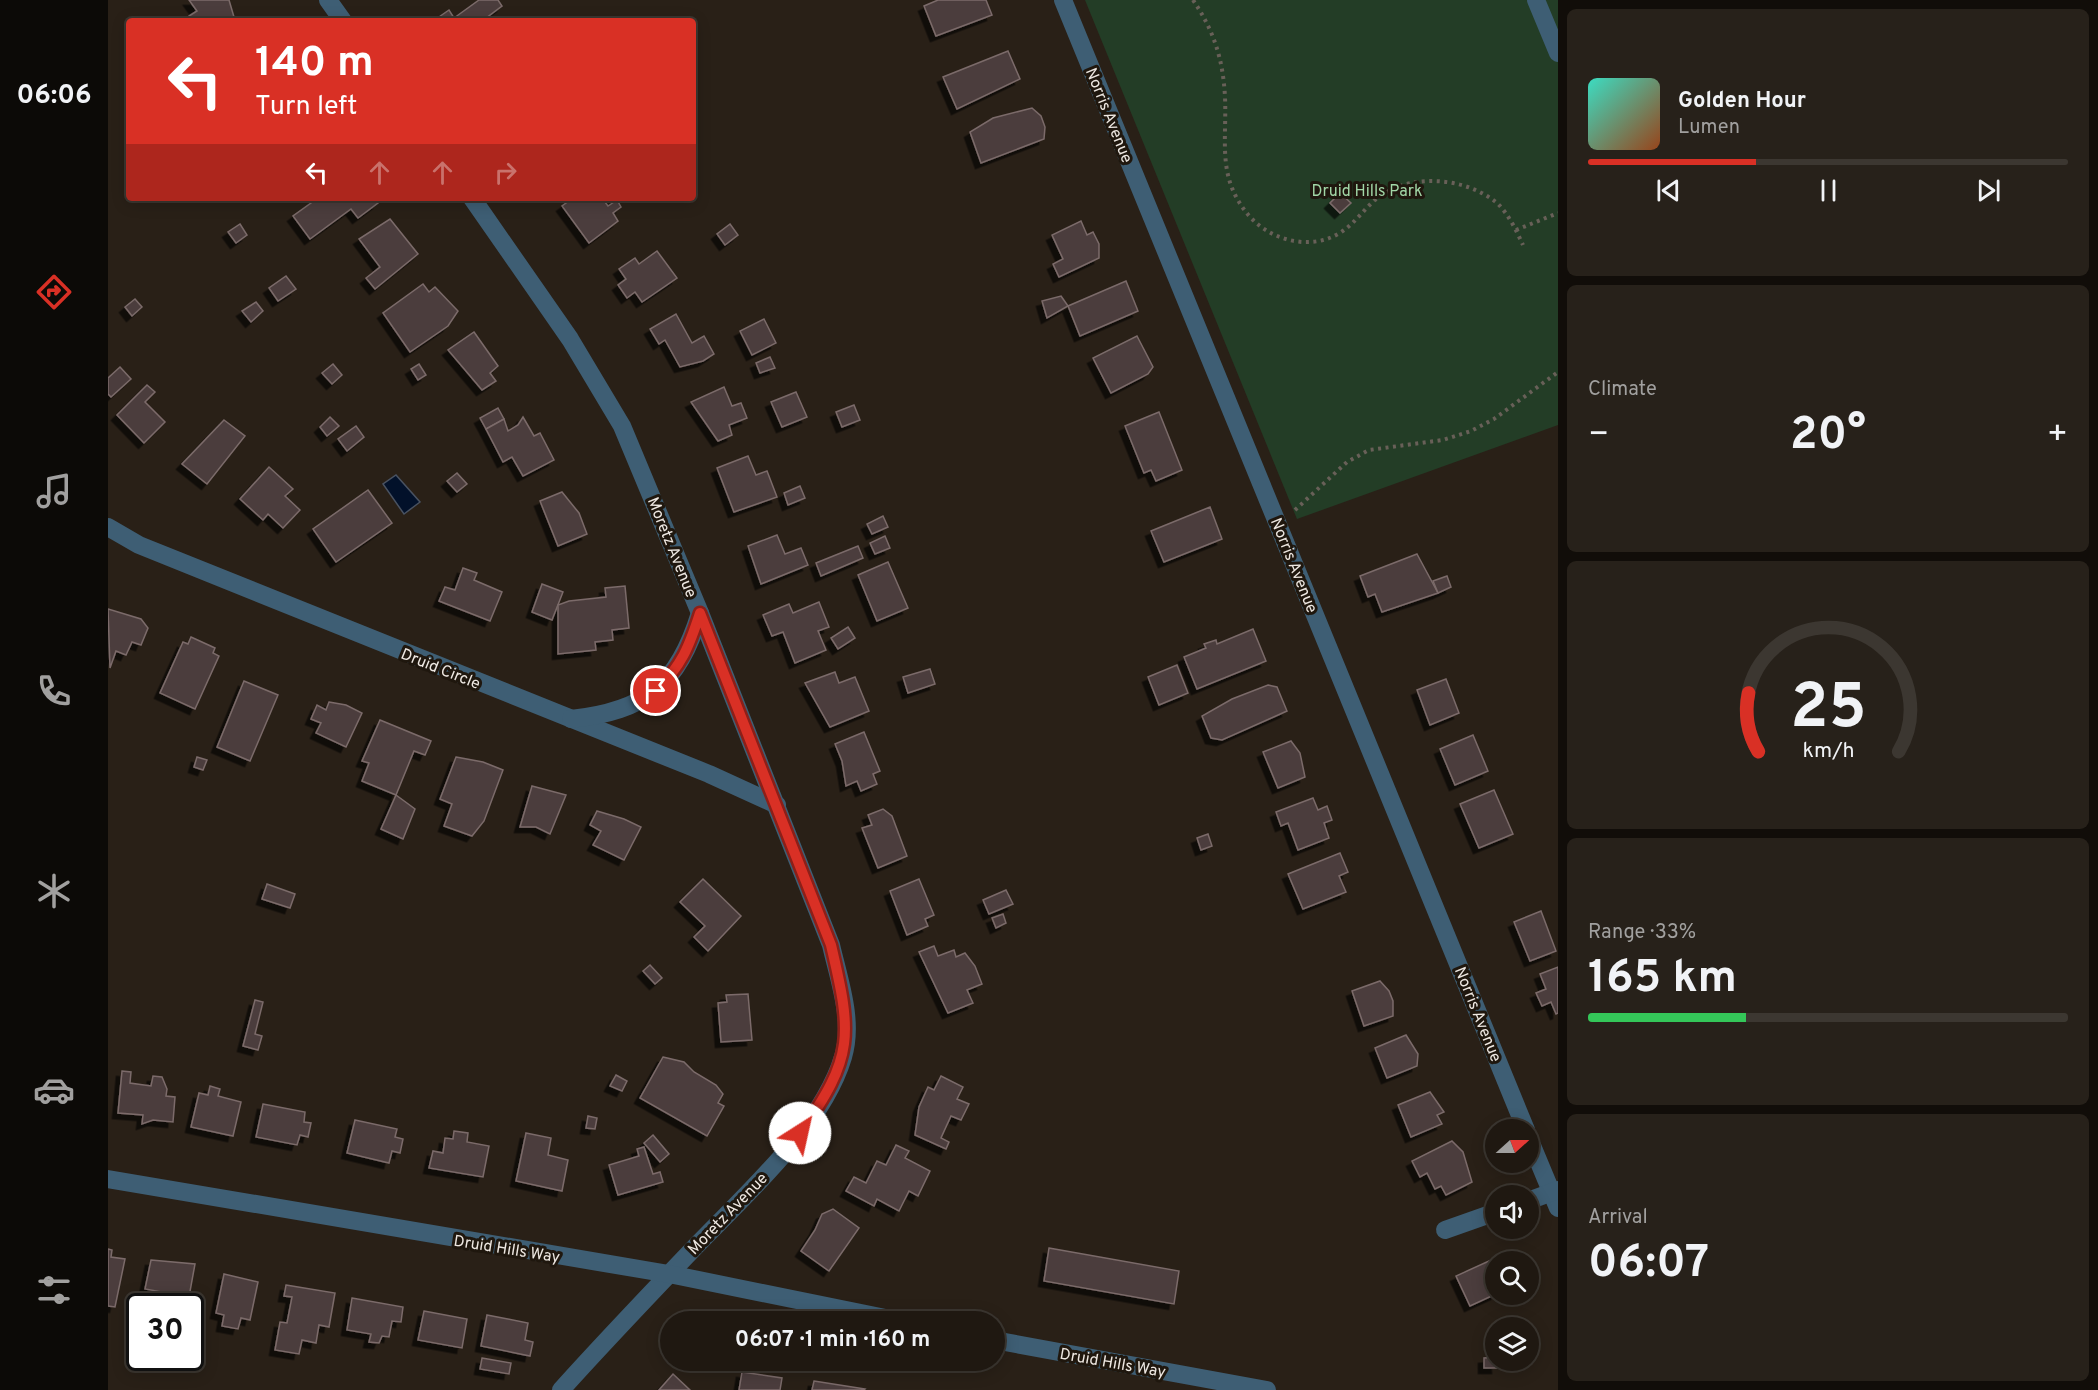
<!DOCTYPE html>
<meta charset="utf-8">
<style>
:root{--surface:#1f1811;--page:#27211a;--text:#f1f3f6;--muted:#a1a09f;--line:#3c3731;--accent:#d93025}
body{margin:0;font-family:Overpass,sans-serif;background:var(--page);color:var(--text);height:100vh;display:flex;flex-direction:column;font-size:22px;white-space:nowrap}
*{box-sizing:border-box;margin:0}
p{font-size:20px;color:var(--muted)}
.icon{flex:none;width:33px;height:33px;fill:none;stroke:currentColor;stroke-width:2;stroke-linecap:round;stroke-linejoin:round}
.map{position:relative;flex:1;overflow:hidden}
.drawer{display:flex;flex-direction:column;gap:9px;padding:9px;background:#110d09;width:540px}
.drawer>*{flex:none}
.guide{position:absolute;left:18px;top:18px;width:570px;height:183px;border-radius:6px;box-shadow:0 3px 15px #0003,0 0 0 2px var(--line);background:#d93025;color:#fff;overflow:hidden}
.needle{width:39px;rotate:69deg}
.controls{position:absolute;left:1377px;top:1119px;display:grid;gap:12px}
.controls a{display:grid;place-items:center;width:54px;height:54px;border-radius:50%;background:var(--surface);box-shadow:0 3px 15px #0003,0 0 0 2px var(--line);font-size:30px}
.speed{position:absolute;left:18px;top:1293px;display:flex;gap:12px;font-size:30px;font-weight:700;text-align:center}
.speed>*{display:grid;place-content:center;width:78px;height:78px;border-radius:50%;background:var(--surface);box-shadow:0 3px 15px #0003,0 0 0 2px var(--line);line-height:1}
.speed .limit{border:3px solid #111;border-radius:9px;background:#fff;color:#111}
.pin{position:absolute;display:grid;place-items:center;width:51px;height:51px;color:#fff;margin:-26px;border:3px solid #fff;border-radius:50%;box-shadow:0 2px 6px #0007}
.me{position:absolute;width:66px;margin:-33px;rotate:35deg;stroke-linejoin:round;filter:drop-shadow(0 0 4px #0008)}
.turn{display:flex;align-items:center;gap:21px;height:126px;padding:0 30px;font-size:27px}
.turn .icon{width:78px;height:78px;stroke-width:2.5}
.turn b{display:block;font-size:42px;line-height:51px}
.lanes{display:flex;align-items:center;height:57px;padding:0 30px;background:#0003;justify-content:center;gap:30px;direction:ltr}
.lanes .off{opacity:.35}
.big{font-size:45px;font-weight:700;line-height:1.1}
.drawer .tile{flex:1;display:flex;flex-direction:column;justify-content:center;gap:9px;min-width:0;padding:0 21px;border-radius:9px;background:var(--page)}
.drawer .dial{align-items:center;gap:0}
.dial svg{height:156px;overflow:visible;fill:none;stroke:var(--line);stroke-width:7;stroke-linecap:round;text-anchor:middle}
.dial text{fill:var(--text);stroke:none}
.song{display:flex;align-items:center;gap:18px}
.cover{width:72px;height:72px;border-radius:9px;background:linear-gradient(135deg,hsl(170 70% 55%),hsl(20 70% 35%))}
.played{height:6px;border-radius:3px;background:linear-gradient(90deg,var(--accent) 35%,var(--line) 35%)}
.keys{display:flex;justify-content:space-around;direction:ltr}
.heat{display:flex;justify-content:space-between;align-items:center;font-size:33px;direction:ltr}
.charge{height:9px;border-radius:4px;background:linear-gradient(90deg,#34c759 33%,var(--line) 0)}
.trip{position:absolute;left:552px;top:1311px;width:345px;height:60px;border-radius:30px;background:var(--surface);box-shadow:0 3px 15px #0003,0 0 0 2px var(--line);font-weight:700;line-height:60px;text-align:center}
main{display:flex;flex:1;min-height:0}
.tabs{display:flex;flex-direction:column;width:108px;justify-content:space-around;align-items:center;background:#0c0a07;color:var(--muted)}
.tabs .icon{width:42px;height:42px}
.tabs .selected{color:var(--accent)}
.tabs b{font-size:27px;color:var(--text)}
.map>svg:first-child{display:block}
.green{fill:#233d26}
.water{fill:#02112a;stroke:#495261;stroke-width:1.5}
.building{fill:#4c3e3d;stroke:#7b6b6a;stroke-width:1.5;filter:url(#shadow)}
.lines{fill:none;stroke-linecap:round;stroke-linejoin:round}
.path{stroke:#686058;stroke-width:4;stroke-dasharray:3 4.5;stroke-linecap:butt}
.minor{stroke:#3e5e74;stroke-width:18}
.route-casing{stroke:#8d1f18;stroke-width:15}
.route{stroke:#d93025;stroke-width:10}
.labels{text-anchor:middle;stroke-width:6;stroke-linejoin:round;paint-order:stroke}
.street-label{font-size:16px;fill:#eee8e2;stroke:#1f170e}
.park-label{font-size:16px;fill:#a2d7a7;stroke:#1f170e}
</style>
<main>
<nav class="tabs">
<b>06:06</b>
<svg class="icon selected" aria-label="directions" viewBox="0 0 24 24"><path d="M12 3l9 9-9 9-9-9zM9 14v-3h6M13 9l2 2-2 2"/></svg>
<svg class="icon" aria-label="music" viewBox="0 0 24 24"><path d="M9 18V5l10-2v13"/><circle cx="6" cy="18" r="3"/><circle cx="16" cy="16" r="3"/></svg>
<svg class="icon" aria-label="phone" viewBox="0 0 24 24"><path d="M5 4h4l2 5-3 2q2 4 5 5l2-3 5 2v4C11 20 4 13 5 4z"/></svg>
<svg class="icon" aria-label="climate" viewBox="0 0 24 24"><path d="M12 3v18M4 7l16 10M4 17L20 7"/></svg>
<svg class="icon" aria-label="car" viewBox="0 0 24 24"><path d="M5 17H2v-5l4-1 3-4h7l3 4 3 1v5h-3M9 17h6M6 11h13"/><circle cx="7" cy="17" r="2"/><circle cx="17" cy="17" r="2"/></svg>
<svg class="icon" aria-label="filters" viewBox="0 0 24 24"><path d="M4 7h16M4 17h16"/><circle cx="9" cy="7" r="2"/><circle cx="15" cy="17" r="2"/></svg>
</nav>
<div class="map">
<svg width="1450" height="1390" viewBox="0 0 1450 1390">
<defs>
<filter id="shadow"><feDropShadow dx="-5.5" dy="5.5" stdDeviation="0" flood-color="#0009"/></filter>
</defs>
<rect width="100%" height="100%" fill="#292017"/>
<path class="green" d="M977 0H1450V425L1189 519Z"/>
<path class="water" d="M288 475 312 502 296 514 275 484Z"/>
<g class="building">
<path d="M81 0H121L126 17 121 21H84L81 16 89 11Z"/>
<path d="M371 0H390L394 6 374 21 328 19 341 10 346 18Z"/>
<path d="M830 0H878L884 15 828 36 816 6Z"/>
<path d="M900 51 912 79 849 109 835 77Z"/>
<path d="M924 108 933 116 937 127 936 139 873 163 862 132 885 118Z"/>
<path d="M1232 193 1243 203 1232 213 1222 203Z"/>
<path d="M210 198H267L270 203 250 218 243 209 202 239 185 216Z"/>
<path d="M465 198H494L500 206 509 200 513 207 505 213 510 221 481 243 454 206Z"/>
<path d="M282 219 310 254 267 289 258 278 272 267 251 239Z"/>
<path d="M973 221 979 235 985 232 991 244V258L951 277 945 264 955 259 944 235Z"/>
<path d="M132 224 139 235 128 243 120 232Z"/>
<path d="M622 224 630 235 617 245 609 234Z"/>
<path d="M549 251 569 278 534 302 527 292 519 298 510 285 518 279 511 269 527 258 531 264Z"/>
<path d="M178 276 188 289 170 301 161 288Z"/>
<path d="M1018 281 1030 311 972 336 960 306Z"/>
<path d="M315 284 321 292 327 287 350 311 340 326 302 352 275 313Z"/>
<path d="M953 296 960 306 939 318 934 301Z"/>
<path d="M27 299 34 307 24 316 17 307Z"/>
<path d="M148 302 155 311 143 322 134 311Z"/>
<path d="M568 314 584 343 596 336 606 354 595 361 572 367 557 340 551 344 542 329Z"/>
<path d="M656 319 668 343 644 355 632 331Z"/>
<path d="M366 332 390 366 382 373 388 381 374 390 340 350Z"/>
<path d="M1029 336 1045 367 1040 374 1003 393 985 358Z"/>
<path d="M662 357 667 368 652 373 648 363Z"/>
<path d="M225 364 234 375 224 384 214 373Z"/>
<path d="M311 364 318 375 310 380 303 369Z"/>
<path d="M12 367 23 379 3 397 0 394V378Z"/>
<path d="M39 385 47 392 37 402 57 422 36 443 9 415Z"/>
<path d="M616 387 624 406 633 403 639 418 621 425 624 435 610 441 583 402Z"/>
<path d="M688 392 699 417 674 427 663 402Z"/>
<path d="M746 405 752 420 734 427 728 412Z"/>
<path d="M390 408 396 419 378 429 372 418Z"/>
<path d="M1051 412 1074 470 1048 481 1043 470 1036 473 1017 426Z"/>
<path d="M222 417 231 426 219 436 212 427Z"/>
<path d="M415 417 426 436 432 433 446 460 415 476 404 457 395 462 378 429 396 419 400 431 410 425Z"/>
<path d="M116 420 137 436 99 484 74 464Z"/>
<path d="M248 426 256 437 239 451 230 439Z"/>
<path d="M640 456 648 475 659 471 669 497 626 512 609 468Z"/>
<path d="M161 467 185 489 177 496 192 510 175 528 160 514 155 520 132 499Z"/>
<path d="M349 473 359 484 349 492 339 481Z"/>
<path d="M692 486 697 498 680 505 676 493Z"/>
<path d="M260 490 284 523 228 562 205 529Z"/>
<path d="M454 492 471 513 479 534 450 546 432 501Z"/>
<path d="M1102 507 1114 539 1056 562 1043 531Z"/>
<path d="M775 516 780 527 764 534 759 524Z"/>
<path d="M669 535 677 554 693 548 700 565 653 584 640 546Z"/>
<path d="M777 536 782 548 767 554 762 543Z"/>
<path d="M750 546 755 558 713 576 708 563Z"/>
<path d="M1309 554 1330 593 1274 612 1267 594 1260 597 1252 576Z"/>
<path d="M780 562 800 608 769 621 750 575Z"/>
<path d="M355 568 369 573 366 580 394 592 382 621 331 601 337 587 347 590Z"/>
<path d="M1339 576 1343 587 1330 593 1325 581Z"/>
<path d="M434 584 455 592 444 620 424 612Z"/>
<path d="M517 586 521 628 504 630 505 640 487 642 488 650 450 654V605L461 601 498 597 497 588Z"/>
<path d="M711 602 721 627 710 631 718 650 687 663 675 632 664 636 655 615 681 604 685 613Z"/>
<path d="M0 609 33 619 40 628 33 645 24 642 18 655 8 651 2 668Z"/>
<path d="M740 627 747 638 730 649 723 638Z"/>
<path d="M1145 629 1158 661 1089 689 1076 657 1098 648 1096 644 1108 640 1109 644Z"/>
<path d="M83 637 107 648 105 653 111 656 87 709 52 693 75 642 80 644Z"/>
<path d="M1069 665 1080 693 1051 705 1040 677Z"/>
<path d="M822 669 827 684 800 693 795 677Z"/>
<path d="M727 672 731 683 747 677 761 711 722 727 697 683Z"/>
<path d="M1338 679 1351 713 1322 725 1309 690Z"/>
<path d="M136 681 170 695 142 761 109 747Z"/>
<path d="M1160 685 1169 687 1179 711 1114 740 1103 738 1094 716 1124 699Z"/>
<path d="M221 702 238 705 254 713 238 747 208 733 213 723 203 719 209 705 218 710Z"/>
<path d="M272 720 323 741 317 755 306 751 288 795 254 781 261 763 254 761Z"/>
<path d="M756 732 772 771 765 774 769 784 753 791 749 781 738 786 734 761 727 744Z"/>
<path d="M1365 735 1380 771 1347 785 1332 749Z"/>
<path d="M1183 741 1192 753 1197 777 1170 788 1155 752Z"/>
<path d="M89 757 99 760 95 770 86 767Z"/>
<path d="M348 757 375 762 395 770 376 821 364 836 336 826 344 804 332 799Z"/>
<path d="M424 786 458 795 442 834 428 827H412Z"/>
<path d="M1386 790 1405 834 1371 848 1352 804Z"/>
<path d="M288 795 307 809 295 839 273 829Z"/>
<path d="M1205 798 1210 810 1219 806 1224 820 1216 823 1221 838 1190 850 1180 823 1173 826 1168 812Z"/>
<path d="M775 809 784 816 799 856 770 868 754 828 764 825 760 815Z"/>
<path d="M489 811 516 819 533 827 516 860 485 845 493 831 482 825Z"/>
<path d="M1100 834 1104 846 1093 850 1089 838Z"/>
<path d="M1232 853 1240 872 1231 876 1238 892 1195 909 1180 874Z"/>
<path d="M595 879 633 916 600 951 586 937 597 926 572 902Z"/>
<path d="M811 879 826 915 817 919 820 926 799 935 782 891Z"/>
<path d="M159 884 187 894 182 908 154 899Z"/>
<path d="M898 890 905 904 881 914 875 900Z"/>
<path d="M1433 911 1448 951 1422 961 1406 922Z"/>
<path d="M895 914 898 923 888 928 884 918Z"/>
<path d="M826 946 830 956 846 950 848 957 857 953 867 966 874 984 859 990 865 1003 840 1013 811 952Z"/>
<path d="M542 965 554 978 547 984 535 971Z"/>
<path d="M1450 967V1013L1448 1014 1443 1002 1434 1006 1428 993 1438 989 1432 974Z"/>
<path d="M1272 981 1281 991 1285 1001V1016L1256 1026 1244 991Z"/>
<path d="M640 994 644 1040 613 1042 610 1003 619 1002 618 995Z"/>
<path d="M147 1000 155 1002 147 1034 154 1036 150 1050 135 1046Z"/>
<path d="M1298 1035 1310 1054 1309 1066 1279 1078 1267 1048Z"/>
<path d="M555 1057 576 1062 586 1072 608 1085 615 1094 610 1103 616 1106 599 1136 532 1098Z"/>
<path d="M14 1071 23 1072 22 1083 43 1086 45 1076 54 1077 59 1089 58 1096 67 1097 65 1122 45 1120 34 1124 35 1115 10 1113Z"/>
<path d="M508 1075 519 1081 514 1091 502 1086Z"/>
<path d="M833 1076 855 1087 849 1099 861 1104 853 1120 843 1116 833 1138 841 1142 838 1149 807 1135 811 1107 820 1087 826 1090Z"/>
<path d="M102 1086 112 1089 110 1096 133 1102 125 1136 83 1127 91 1093 100 1095Z"/>
<path d="M1322 1092 1336 1112 1329 1115 1334 1124 1303 1137 1290 1105Z"/>
<path d="M155 1104 197 1112 196 1122 203 1123 200 1137 192 1135 189 1145 148 1137Z"/>
<path d="M480 1116 489 1118 487 1129 478 1128Z"/>
<path d="M247 1120 289 1129 287 1137 295 1139 292 1153 284 1151 281 1163 239 1153Z"/>
<path d="M346 1131 360 1133 359 1142 381 1146 375 1177 321 1168 325 1151 335 1153 337 1138 345 1139Z"/>
<path d="M418 1133 443 1138 440 1155 460 1160 454 1191 408 1181Z"/>
<path d="M545 1135 561 1154 552 1162 536 1143Z"/>
<path d="M1344 1141 1355 1152 1364 1182 1338 1195 1333 1186 1327 1189 1319 1173 1312 1177 1304 1161Z"/>
<path d="M788 1145 801 1151 797 1158 822 1171 810 1196 801 1191 791 1211 769 1199 766 1206 738 1191 746 1177 758 1183 769 1161 778 1165Z"/>
<path d="M536 1147 545 1174 552 1172 555 1182 510 1195 501 1165 531 1156 529 1149Z"/>
<path d="M725 1209 751 1228 721 1271 693 1251 707 1230 714 1214Z"/>
<path d="M941 1248 1071 1271 1066 1304 936 1281Z"/>
<path d="M0 1249 4 1250 3 1257 17 1259 7 1307 0 1306Z"/>
<path d="M1392 1256 1395 1262H1388V1294L1362 1306 1348 1276Z"/>
<path d="M43 1260 87 1264 81 1297 37 1289Z"/>
<path d="M116 1274 150 1282 142 1320 133 1318 130 1329 114 1326 116 1315 108 1313Z"/>
<path d="M178 1285 227 1293 221 1327 211 1325 208 1343 194 1340 191 1354 167 1350 172 1322 179 1323 184 1297 176 1296Z"/>
<path d="M244 1298 295 1307 293 1322 284 1321 281 1337 274 1336 271 1343 261 1342 263 1334 239 1330Z"/>
<path d="M316 1311 359 1319 354 1348 310 1340Z"/>
<path d="M379 1315 420 1323 417 1340 425 1342 422 1356 373 1346Z"/>
<path d="M1388 1357 1389 1368H1376V1358Z"/>
<path d="M374 1358 403 1363 401 1374 372 1369Z"/>
<path d="M634 1372 674 1378 672 1390H631Z"/>
<path d="M565 1374 582 1390H551Z"/>
<path d="M706 1381 757 1389 756 1390H704Z"/>
</g>
<g class="lines">
<g class="path">
<path d="M1085 0C1106 31 1115 59 1117 97 1119 143 1108 179 1143 218 1165 241 1202 250 1230 234 1250 223 1260 200 1282 190 1315 174 1361 180 1389 203 1400 213 1409 232 1415 245"/>
<path d="M1408 230 1450 213"/>
<path d="M1187 510 1239 462 1261 450 1335 440 1363 431 1386 419 1450 372"/>
</g>
<g class="minor">
<path d="M220 0 235 21"/>
<path d="M955 0 1418 1130"/>
<path d="M1428 0 1450 53"/>
<path d="M364 198 462 339 514 426 592 613 723 945C731 980 746 1021 735 1057 714 1127 637 1195 587 1247 542 1294 497 1341 453 1390"/>
<path d="M0 527 31 545 601 774 669 805"/>
<path d="M463 719C538 711 570 685 592 613"/>
<path d="M1420 1136 1450 1208"/>
<path d="M0 1179 561 1274 797 1322"/>
<path d="M1420 1201 1450 1190"/>
<path d="M1337 1230 1388 1212"/>
<path d="M886 1340 1159 1390"/>
</g>
</g>
<g class="lines">
<g class="route-casing">
<path id="route" d="M548 691C574 665 581 647 592 613L723 945C744 1034 747 1057 692 1133"/>
</g>
<use href="#route" class="route"/>
</g>
<g class="labels">
<g class="street-label">
<text transform="translate(1002 115) rotate(68)" y="6">Norris Avenue</text>
<text transform="translate(565 547) rotate(68)" y="6">Moretz Avenue</text>
<text transform="translate(1187 565) rotate(68)" y="6">Norris Avenue</text>
<text transform="translate(333 668) rotate(22)" y="6">Druid Circle</text>
<text transform="translate(1371 1014) rotate(68)" y="6">Norris Avenue</text>
<text transform="translate(619 1213) rotate(-46)" y="6">Moretz Avenue</text>
<text transform="translate(399 1248) rotate(9)" y="6">Druid Hills Way</text>
<text transform="translate(1005 1362) rotate(10)" y="6">Druid Hills Way</text>
</g>
<g class="park-label">
<text x="1259" y="196">Druid Hills Park</text>
</g>
</g>
</svg>
<div class="controls">
<a><svg class="needle" viewBox="-14 -14 28 28"><path d="M0-13l5 13h-10z" fill="#e53935"/><path d="M0 13l5-13h-10z" fill="#a1a09f"/></svg></a>
<a><svg class="icon" aria-label="sound" viewBox="0 0 24 24"><path d="M4 9h4l5-4v14l-5-4H4zM17 9q2 3 0 6"/></svg></a>
<a><svg class="icon" aria-label="search" viewBox="0 0 24 24"><circle cx="10" cy="10" r="6"/><path d="M15 15l6 6"/></svg></a>
<a><svg class="icon" aria-label="layers" viewBox="0 0 24 24"><path d="M12 4l9 5-9 5-9-5zM3 14l9 5 9-5"/></svg></a>
</div>
<div class="speed"><div class="limit">30</div></div>
<div class="pin" style="left:548px;top:691px;background:#d93025"><svg class="icon" aria-label="arrive" viewBox="0 0 24 24"><path d="M6 21V4h12l-3 4 3 4H6"/></svg></div>
<svg class="me" style="left:692px;top:1133px" viewBox="-20 -20 40 40"><circle r="19" fill="#fff"/><path d="M0-13L10 11 0 6-10 11z" fill="#d93025"/></svg>
<div class="trip">06:07 · 1 min · 160 m</div>
<div class="guide">
<div class="turn"><svg class="icon" aria-label="left" viewBox="0 0 24 24"><path d="M17 20v-9H6M10 6l-5 5 5 5"/></svg><div><b>140 m</b>Turn left</div></div>
<div class="lanes"><svg class="icon" aria-label="left" viewBox="0 0 24 24"><path d="M17 20v-9H6M10 6l-5 5 5 5"/></svg><svg class="icon off" aria-label="ahead" viewBox="0 0 24 24"><path d="M12 20V5M6 11l6-6 6 6"/></svg><svg class="icon off" aria-label="ahead" viewBox="0 0 24 24"><path d="M12 20V5M6 11l6-6 6 6"/></svg><svg class="icon off" aria-label="right" viewBox="0 0 24 24"><path d="M7 20v-9h11M14 6l5 5-5 5"/></svg></div>
</div>
</div>
<section class="drawer">
<div class="tile">
<div class="song"><i class="cover"></i><div><b>Golden Hour</b><p>Lumen</p></div></div>
<div class="played"></div>
<div class="keys"><svg class="icon" aria-label="previous" viewBox="0 0 24 24"><path d="M18 5L8 12l10 7zM5 5v14"/></svg><svg class="icon" aria-label="pause" viewBox="0 0 24 24"><path d="M8 5v14M16 5v14"/></svg><svg class="icon" aria-label="next" viewBox="0 0 24 24"><path d="M6 5l10 7-10 7zM19 5v14"/></svg></div>
</div>
<div class="tile"><p>Climate</p>
<div class="heat"><a>−</a><b class="big">20°</b><a>+</a></div>
</div>
<div class="tile dial"><svg viewBox="0 0 100 80">
<path d="M14 69A42 42 0 1 1 86 69"/>
<path d="M14 69A42 42 0 0 1 9 39" stroke="#d93025"/>
<text x="50" y="56" font-size="32" font-weight="700">25</text>
<text x="50" y="72" font-size="11">km/h</text>
</svg></div>
<div class="tile"><p>Range · 33%</p><b class="big">165 km</b><div class="charge"></div></div>
<div class="tile"><p>Arrival</p><b class="big">06:07</b></div>
</section>
</main>
